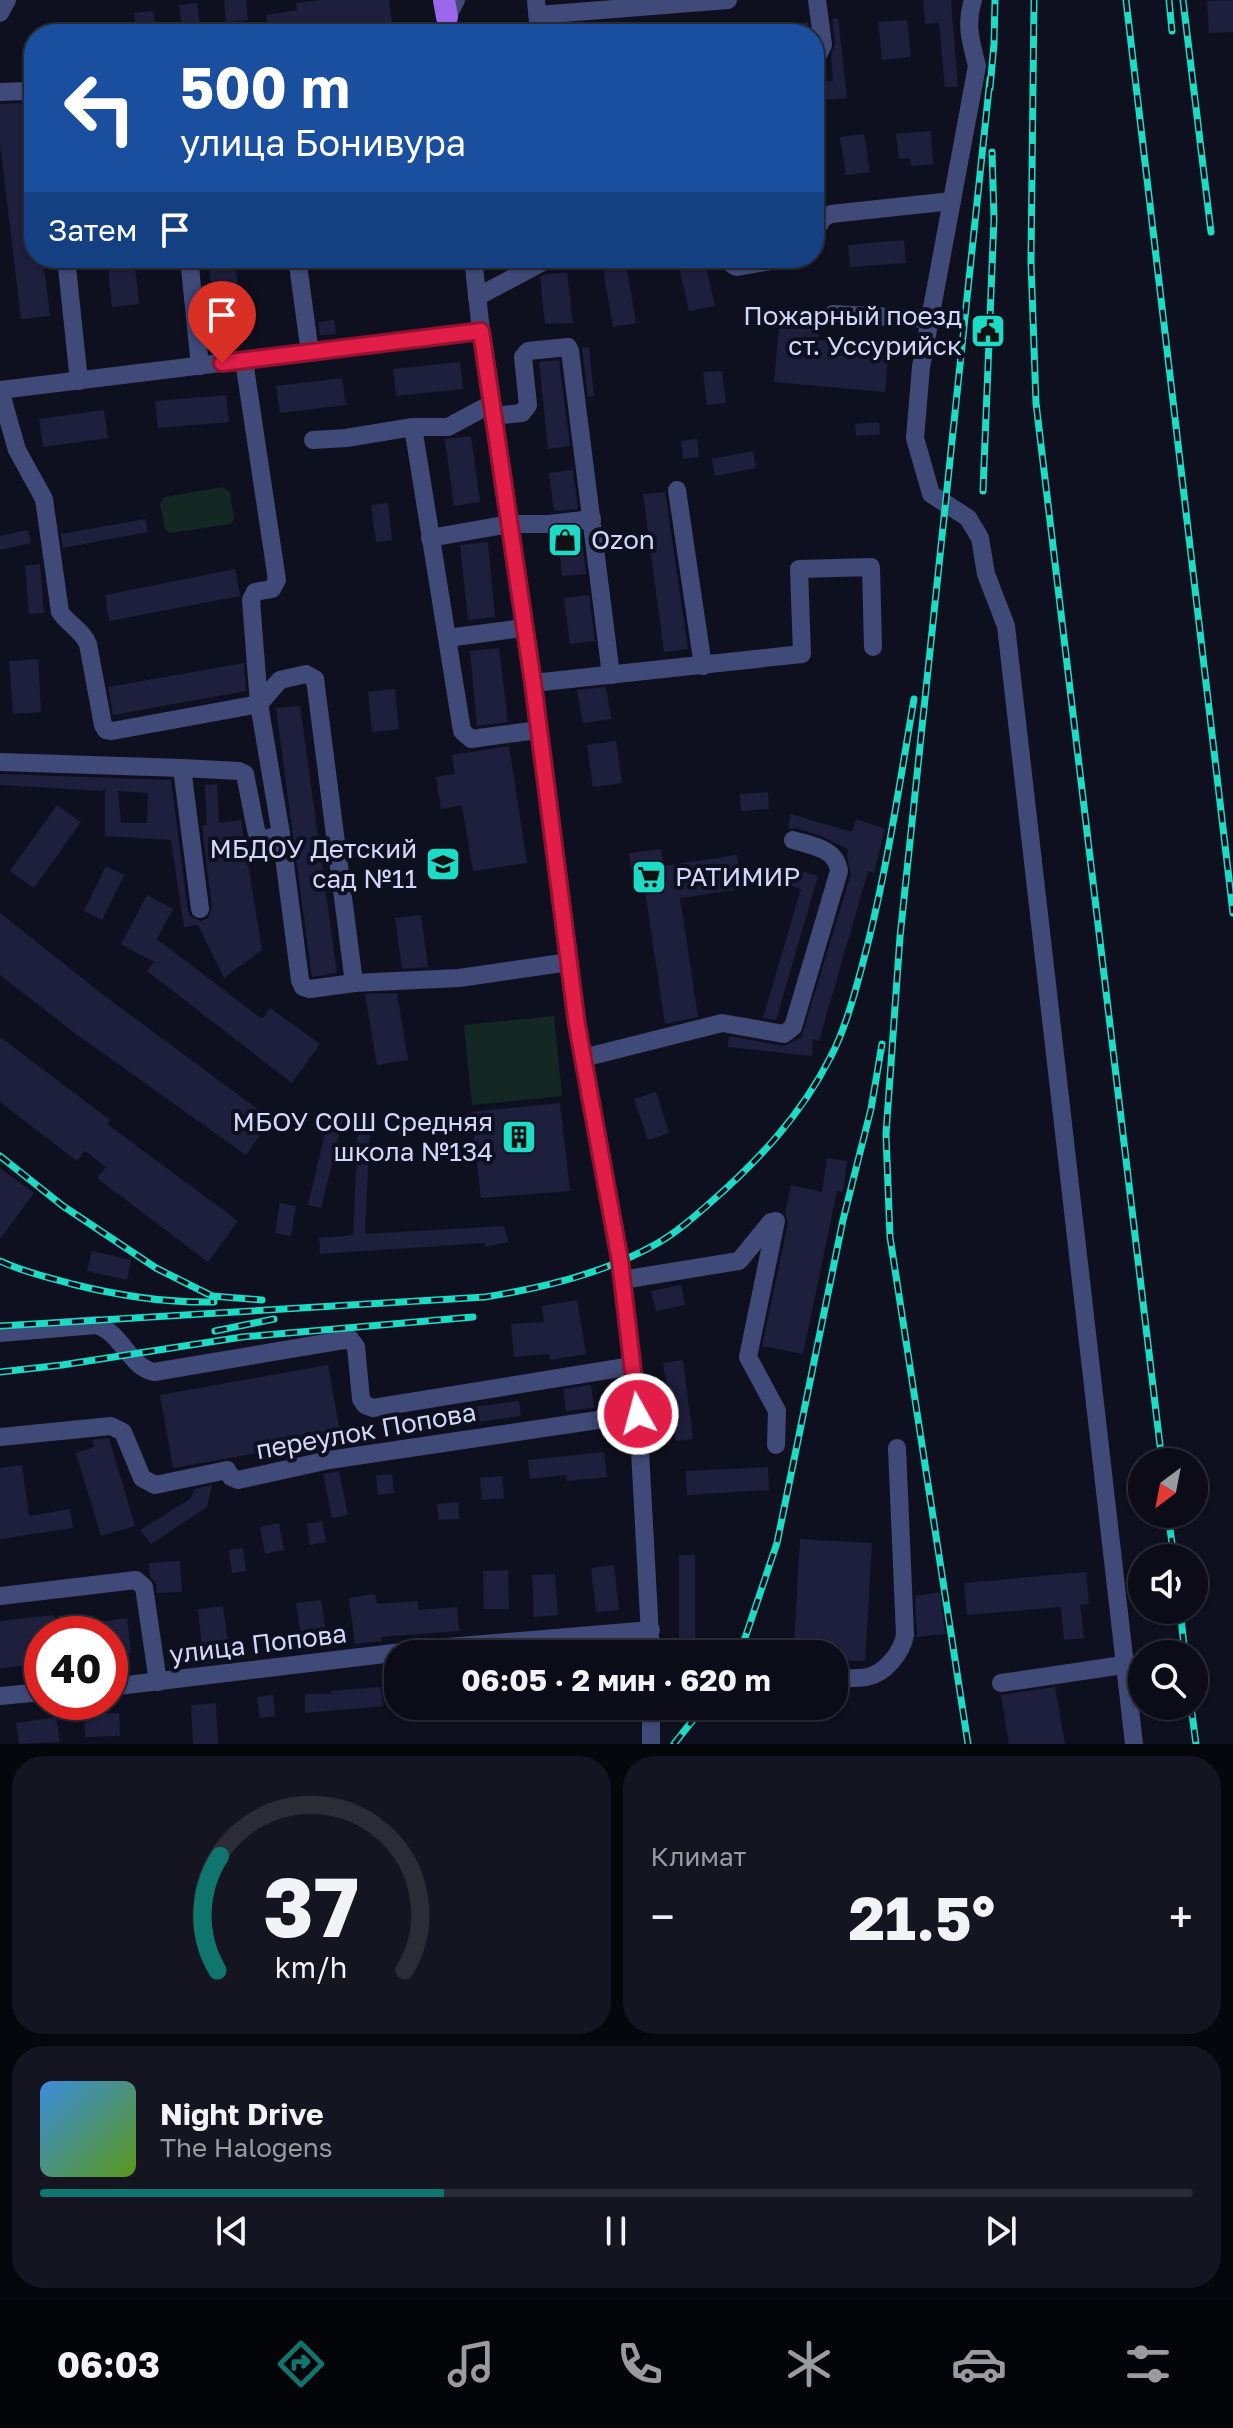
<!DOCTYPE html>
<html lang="ru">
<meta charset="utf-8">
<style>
:root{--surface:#0b0c17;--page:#141520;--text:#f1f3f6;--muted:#9a9ba1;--line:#2b2c36;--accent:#0f766e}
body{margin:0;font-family:"Golos Text",sans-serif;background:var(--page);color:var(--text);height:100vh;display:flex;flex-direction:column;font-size:30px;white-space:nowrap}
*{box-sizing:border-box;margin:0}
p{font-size:26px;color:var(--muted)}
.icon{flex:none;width:44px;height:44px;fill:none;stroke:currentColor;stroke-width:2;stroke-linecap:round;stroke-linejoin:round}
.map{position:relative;height:1744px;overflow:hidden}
.side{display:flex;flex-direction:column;gap:12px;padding:12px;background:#06070d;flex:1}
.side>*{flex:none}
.banner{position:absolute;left:24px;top:24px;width:800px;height:244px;border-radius:32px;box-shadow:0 2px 6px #0004,0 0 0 2px var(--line);background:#1a4fa0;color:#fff;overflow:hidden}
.needle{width:52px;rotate:212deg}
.controls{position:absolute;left:1128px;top:1448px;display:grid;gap:16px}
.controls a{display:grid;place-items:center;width:80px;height:80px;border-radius:50%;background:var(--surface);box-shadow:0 2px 6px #0004,0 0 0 2px var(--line);font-size:40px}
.speed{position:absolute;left:24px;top:1616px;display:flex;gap:16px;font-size:40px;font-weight:700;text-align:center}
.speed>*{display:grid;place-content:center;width:104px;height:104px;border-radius:50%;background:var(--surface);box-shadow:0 2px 6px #0004,0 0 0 2px var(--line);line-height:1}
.speed .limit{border:12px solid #d22;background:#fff;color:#111}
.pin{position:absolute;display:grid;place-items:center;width:68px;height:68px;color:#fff;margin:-82px -34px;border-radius:50% 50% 50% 0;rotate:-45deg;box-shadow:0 0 8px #0007}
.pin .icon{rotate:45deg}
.me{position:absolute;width:88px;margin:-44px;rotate:353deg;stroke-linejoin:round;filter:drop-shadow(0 0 6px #0008)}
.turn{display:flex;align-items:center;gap:28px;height:168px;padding:0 24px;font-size:36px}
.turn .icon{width:104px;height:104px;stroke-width:2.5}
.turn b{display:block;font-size:56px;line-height:68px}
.then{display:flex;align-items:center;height:76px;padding:0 24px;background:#0003;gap:16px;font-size:30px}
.big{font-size:60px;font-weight:700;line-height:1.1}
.side .widget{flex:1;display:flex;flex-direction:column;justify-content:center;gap:12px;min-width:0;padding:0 28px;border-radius:32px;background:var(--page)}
.side .dial{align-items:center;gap:0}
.dial svg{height:208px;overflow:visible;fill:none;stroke:var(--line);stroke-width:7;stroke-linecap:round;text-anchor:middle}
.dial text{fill:var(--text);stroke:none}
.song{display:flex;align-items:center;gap:24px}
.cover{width:96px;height:96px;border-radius:12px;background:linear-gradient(135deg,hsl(210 70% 55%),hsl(90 70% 35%))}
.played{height:8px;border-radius:4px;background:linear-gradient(90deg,var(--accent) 35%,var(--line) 35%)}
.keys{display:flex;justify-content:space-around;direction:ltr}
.heat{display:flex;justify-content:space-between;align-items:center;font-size:44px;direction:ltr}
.side .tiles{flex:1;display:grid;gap:12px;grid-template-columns:1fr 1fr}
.widget:last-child{grid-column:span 2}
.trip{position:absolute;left:384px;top:1640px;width:464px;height:80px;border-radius:32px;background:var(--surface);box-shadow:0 2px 6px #0004,0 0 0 2px var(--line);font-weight:700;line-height:80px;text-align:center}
.tabs{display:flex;height:128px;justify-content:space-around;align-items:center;background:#040509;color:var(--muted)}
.tabs .icon{width:56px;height:56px}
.tabs .on{color:var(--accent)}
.tabs b{font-size:36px;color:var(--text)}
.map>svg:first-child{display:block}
.green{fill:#132823}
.building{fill:#1e1e3d;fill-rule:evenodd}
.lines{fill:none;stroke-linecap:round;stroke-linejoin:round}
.minor{stroke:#404a78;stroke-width:18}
.major{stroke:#9d67ec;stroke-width:22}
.rail-casing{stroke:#1cdcc5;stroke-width:7}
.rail{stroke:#0f101f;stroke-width:4;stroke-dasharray:12;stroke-linecap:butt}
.route-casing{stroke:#92132f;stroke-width:20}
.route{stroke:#e11d48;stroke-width:14}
.labels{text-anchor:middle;stroke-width:8;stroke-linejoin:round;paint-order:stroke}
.poi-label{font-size:26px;fill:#d3d7f9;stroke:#0f101f;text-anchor:end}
.street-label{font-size:26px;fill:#d3d7f9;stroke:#0f101f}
</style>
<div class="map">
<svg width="1233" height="1744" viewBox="0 0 1233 1744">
<rect width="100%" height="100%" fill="#0f101f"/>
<g class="green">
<path d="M222 487 230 492 234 519 230 524 170 533 165 529 160 504 165 497Z"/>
<path d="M554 1016 562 1096 472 1105 464 1025Z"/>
</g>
<g class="building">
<path d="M224 0H246L248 20 226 22Z"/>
<path d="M321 0H389L393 32 353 34 352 27 295 34H269L266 15 297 10 296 3Z"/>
<path d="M923 0H951L958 87H945L939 23 925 24Z"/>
<path d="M1233 0V32L1209 33 1207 1Z"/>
<path d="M197 3 200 26 182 28 179 5Z"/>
<path d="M153 11 156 31 137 33 134 13Z"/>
<path d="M838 18 847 98 814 101V83L833 81 831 56 835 43 832 19Z"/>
<path d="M907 20 911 57 882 60 878 22Z"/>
<path d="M808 22 809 34H769V26Z"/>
<path d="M22 103 24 105 34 185V258H43L50 316 21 319 0 144V104Z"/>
<path d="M931 131 933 164 911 166 910 158 899 159 896 134Z"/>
<path d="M864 134 870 172 846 175 840 137Z"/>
<path d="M904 240 906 263 850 267 848 245Z"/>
<path d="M107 258H134L139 304 112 307Z"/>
<path d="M208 258H235L238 290 212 293Z"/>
<path d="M677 258H704L715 306 689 311Z"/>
<path d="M626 264 636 323 613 327 603 268Z"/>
<path d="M567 272 573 323 545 324 540 277 546 274Z"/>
<path d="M793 310 821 313 818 340 889 346 885 392 774 382 779 328 791 329Z"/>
<path d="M334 320 336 334 320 335 318 322Z"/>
<path d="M589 347 594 396 588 397 582 348Z"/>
<path d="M559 360 570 446 548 449 539 362Z"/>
<path d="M460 362 463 389 396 396 393 369Z"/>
<path d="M722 371 726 403 707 405 703 372Z"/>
<path d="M342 378 346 405 280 413 276 386Z"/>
<path d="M226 395 229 422 158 428 155 401Z"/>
<path d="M104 410 108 438 43 447 39 419Z"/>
<path d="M879 422 880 434 856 436 855 424Z"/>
<path d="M471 436 480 502 454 506 445 439Z"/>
<path d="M697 439 699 457 683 459 681 441Z"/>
<path d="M753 451 756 468 715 476 712 459Z"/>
<path d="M573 470 578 509 554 511 549 473Z"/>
<path d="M665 492 688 649 664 652 643 494Z"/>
<path d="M388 503 392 540 376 542 371 505Z"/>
<path d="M145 519 148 532 63 548 61 534Z"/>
<path d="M28 530 31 543 0 550V536Z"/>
<path d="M581 532 586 574 562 576 558 535Z"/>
<path d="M488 542 495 617 468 620 460 545Z"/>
<path d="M40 564 44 613 29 614 25 566Z"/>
<path d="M235 569 240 596 109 621 105 595Z"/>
<path d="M589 595 595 641 570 644 564 598Z"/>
<path d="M499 648 508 722 477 726 470 651Z"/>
<path d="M38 659 41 712 13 714 9 661Z"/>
<path d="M244 663 246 691 113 715 108 687Z"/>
<path d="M606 687 611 719 583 723 577 690Z"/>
<path d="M395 689 399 729 372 732 368 692Z"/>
<path d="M300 706 337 973 312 977 276 708Z"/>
<path d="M616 741 622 783 593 787 587 745Z"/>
<path d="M509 746 527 863 473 871 462 805 441 809 436 777 455 774 452 755Z"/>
<path d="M0 774 171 780 188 911 191 917 201 921 208 918 212 908 202 826 207 825 205 785 217 784 219 823 241 820 262 950 224 978 198 925 184 927 171 840 105 836V788L103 791 0 785ZM118 791 148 793 147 823H121Z"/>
<path d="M768 792 769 809 741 811 740 794Z"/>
<path d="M57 805 81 822 34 888 10 871Z"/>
<path d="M791 814 852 832 856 819 885 829 874 873 868 871 819 1041 813 1039 812 1056 728 1047 729 1036 783 1046 801 1038 851 874 847 857 848 849 819 835 796 828 788 829Z"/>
<path d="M661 849 664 866 737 855 742 889 680 898 698 1017 665 1024 645 891 635 893 629 853Z"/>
<path d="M781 865 818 876 776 1020 763 1018 801 889 778 882Z"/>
<path d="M106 866 124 875 102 920 84 911Z"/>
<path d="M147 895 173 909 157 939 262 1019 270 1008 320 1044 292 1083 147 971 154 962 121 944Z"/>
<path d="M0 913 106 997 271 1119 246 1155 76 1034 0 975Z"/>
<path d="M421 915 428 967 402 969 395 918Z"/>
<path d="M397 993 408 1060 377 1065 365 994Z"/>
<path d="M0 1037 110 1120 107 1124 238 1221 208 1262 97 1178 106 1167 85 1151 77 1161 0 1102Z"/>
<path d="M656 1092 669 1133 648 1140 634 1099Z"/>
<path d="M560 1103 570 1191 481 1198 471 1112Z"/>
<path d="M330 1112 344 1115 321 1208 308 1205Z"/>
<path d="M358 1128 370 1129 365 1234 504 1226 508 1242 485 1247 484 1243 320 1254 319 1238 353 1235Z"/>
<path d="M827 1158 847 1161 843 1192 837 1191 803 1354 762 1346 788 1223 785 1214 791 1185 822 1192Z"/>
<path d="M0 1168 34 1193 0 1239Z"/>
<path d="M280 1203 296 1206 291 1236 275 1233Z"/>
<path d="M92 1251 131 1260 127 1280 87 1271Z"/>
<path d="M681 1285 685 1305 656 1311 651 1291Z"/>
<path d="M577 1300 586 1354 550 1360 549 1354 514 1357 511 1324 544 1322 542 1306Z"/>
<path d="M683 1360 693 1439 676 1441 663 1363Z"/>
<path d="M328 1365 341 1438 173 1468 160 1395Z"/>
<path d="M591 1385 594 1408 566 1411 563 1389Z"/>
<path d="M519 1401 521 1416 395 1434 392 1418Z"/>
<path d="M109 1438 135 1526 101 1536 76 1453 94 1447 92 1440Z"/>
<path d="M604 1452 607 1477 567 1481 566 1475 530 1479 528 1460Z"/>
<path d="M22 1465 29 1516 70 1509 73 1528 0 1539V1468Z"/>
<path d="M768 1467 769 1490 687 1495 686 1471Z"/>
<path d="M339 1471 348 1515 332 1518 323 1474Z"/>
<path d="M392 1474 394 1493 378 1495 376 1475Z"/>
<path d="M502 1476 504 1498 482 1500 480 1478Z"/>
<path d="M212 1485 207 1507 151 1544 140 1530 190 1499 195 1489Z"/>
<path d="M458 1502 459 1519 439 1520 437 1504Z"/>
<path d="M322 1521 326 1542 310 1545 307 1524Z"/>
<path d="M279 1523 284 1550 265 1554 260 1527Z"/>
<path d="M800 1539 872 1543 865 1661 840 1660V1647L794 1645Z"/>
<path d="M243 1548 246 1571 232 1573 229 1550Z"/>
<rect x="679" y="1555" width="16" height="94"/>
<path d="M180 1561 182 1592 157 1593 156 1584 150 1576 149 1563Z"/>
<path d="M614 1565 619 1610 596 1612 591 1568Z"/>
<path d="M508 1570 509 1609H484L483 1571Z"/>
<path d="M1086 1572 1089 1604 1080 1605 1084 1638 1064 1640 1061 1607 967 1615 964 1583Z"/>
<path d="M555 1574 558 1615 534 1617 532 1575Z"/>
<path d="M940 1592 945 1634 917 1637 915 1596Z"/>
<path d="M375 1594 377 1604 418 1601V1610L457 1607 459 1631 381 1637 382 1641 355 1644 349 1598Z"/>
<path d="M321 1600 328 1647 303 1651 296 1603Z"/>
<path d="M223 1606 230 1660 204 1664 198 1609Z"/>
<path d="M54 1615 56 1634H42V1664L0 1668V1621Z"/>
<path d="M127 1618 131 1653 110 1656V1634H60V1627Z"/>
<path d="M381 1687 383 1706 305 1713V1694H332L331 1691Z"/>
<path d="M1055 1687 1065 1744H1009L1001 1695Z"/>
<path d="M273 1695 275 1716 260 1718 257 1697Z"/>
<path d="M216 1703 218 1744H193L191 1705Z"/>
<path d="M119 1713 120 1736 85 1737 84 1714Z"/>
<path d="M56 1717 60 1742 19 1744 16 1723Z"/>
</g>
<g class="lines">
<g class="minor">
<path d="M536 0 539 34"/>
<path d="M973 0C965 24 971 42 977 66L921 367 915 438 931 494 968 518 980 538 986 574 1006 626 1134 1744"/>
<path d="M0 13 7 0"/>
<path d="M538 15 728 0"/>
<path d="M448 34 447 17 456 0"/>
<path d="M814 55H818L823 45 817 0"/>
<path d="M0 92 27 91 34 98"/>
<path d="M814 233 823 218 831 214 952 201"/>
<path d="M66 258 79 381"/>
<path d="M189 258 200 366"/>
<path d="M297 258 310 353"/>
<path d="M473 258 481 331 533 683 577 1025 620 1261 638 1414 651 1654"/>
<path d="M731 258 733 265 737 267 787 258"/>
<path d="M477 297 550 258"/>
<path d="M833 314 930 319"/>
<path d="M244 361 277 580 272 589 255 592 251 600 259 704 281 834 300 980 303 987 310 989 354 983 459 978 569 962"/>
<path d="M493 416 522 413 528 405 523 357 528 351 568 347 570 351 611 675"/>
<path d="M413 427 462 731 471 739 538 730"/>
<path d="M313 440 346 438 413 427H448L491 404"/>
<path d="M677 490 703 666"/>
<path d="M430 538 509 524H549L592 519"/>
<path d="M447 638 523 628"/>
<path d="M533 683 802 654 799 569 871 567 873 647"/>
<path d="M0 762 182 768 200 909"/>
<path d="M182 768 239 771 245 774 256 830 259 837 266 839 281 834"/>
<path d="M354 983 315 679 306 674 280 680 259 704 112 731 106 730 103 725 88 644C82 630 69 625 60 612L44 499 17 450 0 390 481 331"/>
<path d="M583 1058 722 1023 784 1034 793 1027 839 871C836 848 812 846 793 840"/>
<path d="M622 1280 739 1261 771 1222 776 1221 748 1357 777 1411 776 1445"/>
<path d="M0 1333 96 1325C122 1332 129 1367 154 1372L350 1339 356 1347 361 1399 365 1405 373 1408 632 1366"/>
<path d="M0 1437 111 1426 123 1432 142 1478 155 1485 227 1470 231 1477 238 1480 329 1460 638 1414"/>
<path d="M0 1596 136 1580 144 1587 158 1682"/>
<path d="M834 1678C844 1678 857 1679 867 1677 886 1673 902 1652 905 1635L897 1448"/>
<path d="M1001 1683 1123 1665"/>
<path d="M110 1687 435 1648 651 1630"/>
<path d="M0 1696 42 1692"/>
<path d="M651 1744V1706"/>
</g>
<path class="major" d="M444 0 447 17"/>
<g class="rail-casing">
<g id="rail">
<path d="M1034 0 1031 262 1036 403 1162 1462"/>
<path d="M1126 0 1233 913"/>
<path d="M1169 0 1172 31"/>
<path d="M1183 0 1211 232"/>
<path d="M990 88 994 44 995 0"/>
<path d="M983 491 994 218 992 152"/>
<path d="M0 1156 63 1206 156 1268 212 1296 262 1300"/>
<path d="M0 1261C23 1272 47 1277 72 1284 120 1296 165 1303 214 1302"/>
<path d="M0 1326 485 1297C543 1288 606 1273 658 1243 677 1232 694 1217 711 1202 758 1161 801 1115 830 1058 847 1027 859 978 868 943 888 863 900 781 914 699"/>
<path d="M215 1331 274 1319"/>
<path d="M0 1372 62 1365 242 1337 473 1317"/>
<path d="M1168 1514 1174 1558"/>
<path d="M1180 1610 1185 1654"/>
<path d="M735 1654 745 1638 777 1543 843 1220 871 1109 882 1044"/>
<path d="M1191 1706 1196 1744"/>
<path d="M674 1744 704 1706"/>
<path d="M968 1744 890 1237 886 1134 900 937 990 79"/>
</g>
</g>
<use href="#rail" class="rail"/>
</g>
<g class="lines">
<g class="route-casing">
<path id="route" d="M222 363 481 331 533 683 577 1025 620 1261 638 1414"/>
</g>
<use href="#route" class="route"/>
</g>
<defs>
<g id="civic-square" transform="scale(1.8)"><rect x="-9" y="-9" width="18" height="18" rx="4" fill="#1cdcc5" stroke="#0f101f"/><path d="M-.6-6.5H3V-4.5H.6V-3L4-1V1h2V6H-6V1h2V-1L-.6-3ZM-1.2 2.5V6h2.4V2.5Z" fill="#111"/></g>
<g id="shop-square" transform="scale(1.8)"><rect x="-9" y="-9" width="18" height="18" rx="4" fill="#1cdcc5" stroke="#0f101f"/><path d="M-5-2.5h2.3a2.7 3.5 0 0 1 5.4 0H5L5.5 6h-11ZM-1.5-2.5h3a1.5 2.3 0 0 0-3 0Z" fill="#111"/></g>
<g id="school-square" transform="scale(1.8)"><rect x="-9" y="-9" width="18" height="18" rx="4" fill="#1cdcc5" stroke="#0f101f"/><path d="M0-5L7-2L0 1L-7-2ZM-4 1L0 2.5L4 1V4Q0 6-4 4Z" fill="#111"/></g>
<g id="supermarket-square" transform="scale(1.8)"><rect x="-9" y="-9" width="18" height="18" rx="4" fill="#1cdcc5" stroke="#0f101f"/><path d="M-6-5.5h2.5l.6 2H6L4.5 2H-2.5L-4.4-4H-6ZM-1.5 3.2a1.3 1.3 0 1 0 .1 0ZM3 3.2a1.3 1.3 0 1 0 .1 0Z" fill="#111"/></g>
<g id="building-square" transform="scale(1.8)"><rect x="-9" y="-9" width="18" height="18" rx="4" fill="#1cdcc5" stroke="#0f101f"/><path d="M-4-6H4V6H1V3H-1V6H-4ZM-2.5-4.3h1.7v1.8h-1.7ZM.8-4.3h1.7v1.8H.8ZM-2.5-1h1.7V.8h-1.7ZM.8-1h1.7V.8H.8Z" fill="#111"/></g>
</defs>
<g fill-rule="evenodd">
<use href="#civic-square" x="988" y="331"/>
<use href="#shop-square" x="565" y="540"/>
<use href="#school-square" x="443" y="864"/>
<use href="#supermarket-square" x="649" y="877"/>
<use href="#building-square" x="519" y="1137"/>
</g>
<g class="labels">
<g class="poi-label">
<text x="962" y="325">Пожарный поезд<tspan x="962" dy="30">ст. Уссурийск</tspan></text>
<text x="591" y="549" text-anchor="start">Ozon</text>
<text x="417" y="858">МБДОУ Детский<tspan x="417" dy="30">сад №11</tspan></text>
<text x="675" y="886" text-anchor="start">РАТИМИР</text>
<text x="493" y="1131">МБОУ СОШ Средняя<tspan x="493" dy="30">школа №134</tspan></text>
</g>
<g class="street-label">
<text transform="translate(366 1431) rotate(-10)" y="9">переулок Попова</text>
<text transform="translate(258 1644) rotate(-7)" y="9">улица Попова</text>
</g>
</g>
</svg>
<div class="controls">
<a><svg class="needle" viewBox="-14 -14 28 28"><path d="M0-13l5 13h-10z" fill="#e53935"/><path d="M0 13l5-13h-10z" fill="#9a9ba1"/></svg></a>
<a><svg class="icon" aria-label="sound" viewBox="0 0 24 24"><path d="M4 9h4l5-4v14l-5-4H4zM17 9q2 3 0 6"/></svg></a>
<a><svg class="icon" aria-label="search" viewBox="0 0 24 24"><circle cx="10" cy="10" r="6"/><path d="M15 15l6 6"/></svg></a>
</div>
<div class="speed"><div class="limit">40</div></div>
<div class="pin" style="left:222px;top:363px;background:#d93025"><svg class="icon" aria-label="arrive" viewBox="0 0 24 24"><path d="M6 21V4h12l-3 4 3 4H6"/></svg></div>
<svg class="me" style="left:638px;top:1414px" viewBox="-20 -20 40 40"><circle r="17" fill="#e11d48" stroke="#fff" stroke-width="3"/><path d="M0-11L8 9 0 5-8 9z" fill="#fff"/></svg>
<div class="trip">06:05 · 2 мин · 620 m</div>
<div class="banner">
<div class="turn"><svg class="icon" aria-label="left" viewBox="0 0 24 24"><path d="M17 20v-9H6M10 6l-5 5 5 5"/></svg><div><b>500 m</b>улица Бонивура</div></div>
<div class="then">Затем<svg class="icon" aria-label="arrive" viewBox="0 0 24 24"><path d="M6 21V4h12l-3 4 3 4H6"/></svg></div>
</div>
</div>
<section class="side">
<div class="tiles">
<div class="widget dial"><svg viewBox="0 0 100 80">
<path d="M14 69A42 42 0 1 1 86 69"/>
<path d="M14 69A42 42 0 0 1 15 25" stroke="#0f766e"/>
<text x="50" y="56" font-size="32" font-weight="700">37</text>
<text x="50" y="72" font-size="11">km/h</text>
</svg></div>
<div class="widget"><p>Климат</p>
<div class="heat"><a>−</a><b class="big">21.5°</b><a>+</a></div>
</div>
<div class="widget">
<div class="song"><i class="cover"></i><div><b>Night Drive</b><p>The Halogens</p></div></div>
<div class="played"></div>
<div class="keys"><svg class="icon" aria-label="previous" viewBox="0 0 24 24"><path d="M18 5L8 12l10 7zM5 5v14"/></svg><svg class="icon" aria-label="pause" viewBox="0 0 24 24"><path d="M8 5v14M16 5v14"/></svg><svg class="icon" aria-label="next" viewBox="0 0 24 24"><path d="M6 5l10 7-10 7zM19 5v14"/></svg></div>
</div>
</div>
</section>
<nav class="tabs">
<b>06:03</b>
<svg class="icon on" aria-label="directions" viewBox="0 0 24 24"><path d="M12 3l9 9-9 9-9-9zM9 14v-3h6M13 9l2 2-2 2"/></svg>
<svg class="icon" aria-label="music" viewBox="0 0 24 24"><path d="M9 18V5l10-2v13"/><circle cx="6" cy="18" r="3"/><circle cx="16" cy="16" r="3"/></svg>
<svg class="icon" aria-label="phone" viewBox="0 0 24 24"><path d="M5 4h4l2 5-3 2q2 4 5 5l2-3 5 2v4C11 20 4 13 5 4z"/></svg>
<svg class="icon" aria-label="climate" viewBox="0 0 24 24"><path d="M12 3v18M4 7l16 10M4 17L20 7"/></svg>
<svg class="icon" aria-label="car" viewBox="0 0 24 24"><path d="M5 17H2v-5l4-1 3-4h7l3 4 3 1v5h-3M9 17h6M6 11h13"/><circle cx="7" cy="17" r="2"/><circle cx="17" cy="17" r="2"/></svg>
<svg class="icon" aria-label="filters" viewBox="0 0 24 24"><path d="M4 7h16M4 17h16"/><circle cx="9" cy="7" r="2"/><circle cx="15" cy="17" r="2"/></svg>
</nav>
